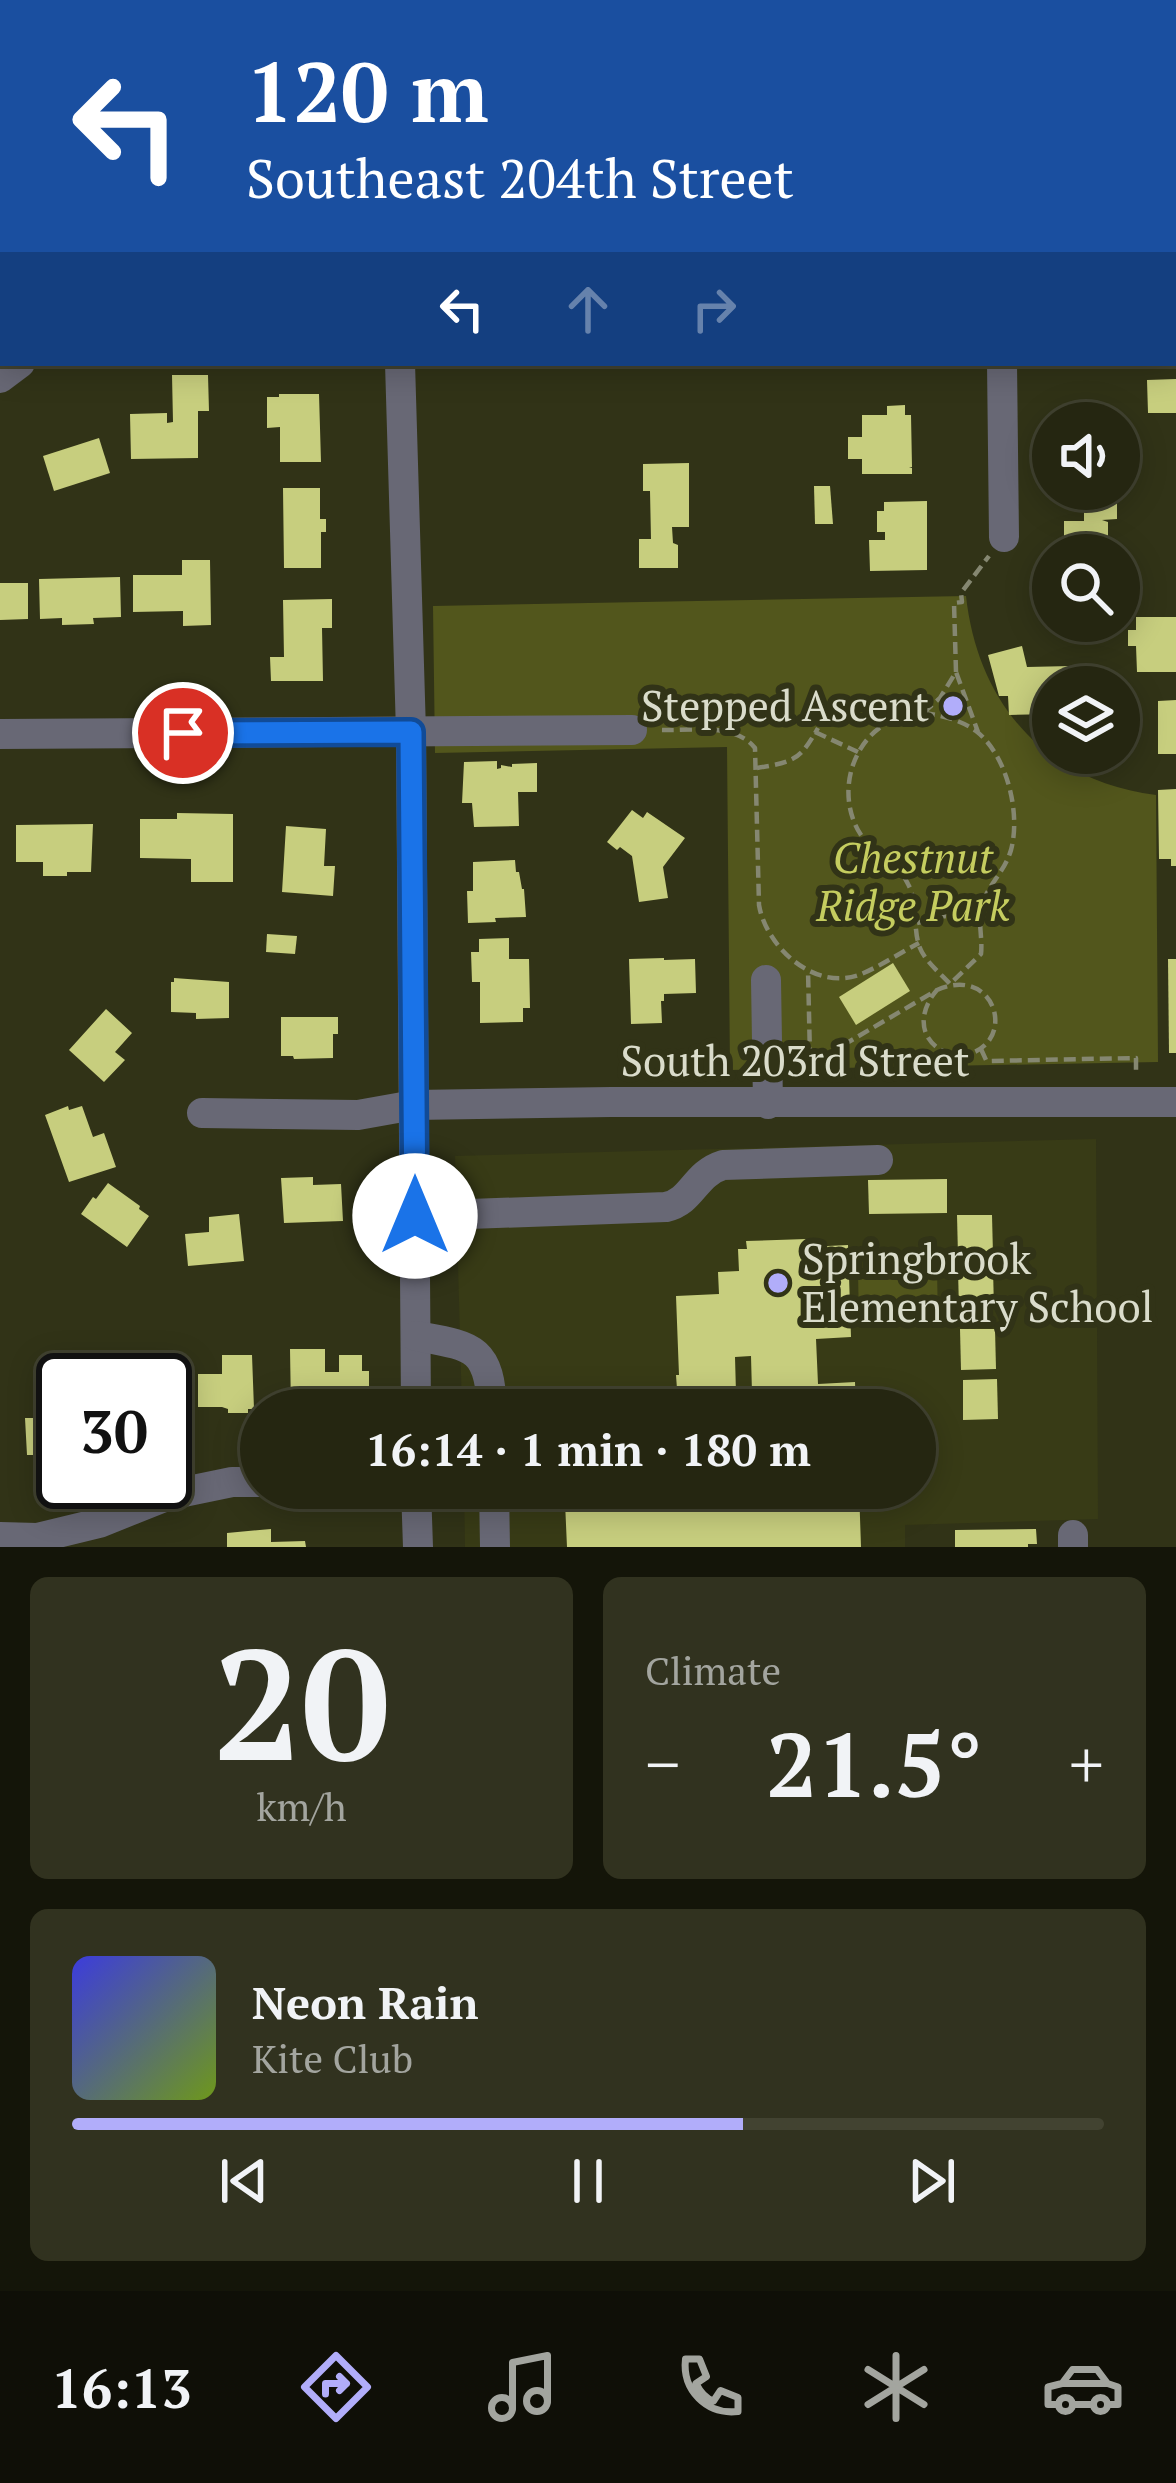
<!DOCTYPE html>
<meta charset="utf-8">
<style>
:root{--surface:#252611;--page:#31321f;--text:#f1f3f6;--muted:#a3a59f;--line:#424331;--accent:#b1adfa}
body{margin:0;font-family:"PT Serif",serif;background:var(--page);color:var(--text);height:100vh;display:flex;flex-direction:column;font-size:45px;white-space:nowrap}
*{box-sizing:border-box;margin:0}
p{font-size:39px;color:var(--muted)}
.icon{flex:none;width:66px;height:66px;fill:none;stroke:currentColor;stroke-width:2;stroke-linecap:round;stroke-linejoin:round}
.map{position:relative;height:1547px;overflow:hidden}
.drawer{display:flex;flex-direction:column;gap:30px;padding:30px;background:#141509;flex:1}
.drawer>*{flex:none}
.banner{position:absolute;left:0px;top:0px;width:1176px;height:366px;box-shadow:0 6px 30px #0003,0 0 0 3px var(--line);background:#1a4fa0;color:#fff;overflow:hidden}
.buttons{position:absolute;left:1032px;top:402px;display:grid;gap:24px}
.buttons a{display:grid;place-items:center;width:108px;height:108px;border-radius:50%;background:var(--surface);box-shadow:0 6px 30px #0003,0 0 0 3px var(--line);font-size:60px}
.speed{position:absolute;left:36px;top:1353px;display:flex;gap:24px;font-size:60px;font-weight:700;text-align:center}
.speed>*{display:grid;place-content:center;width:156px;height:156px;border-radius:50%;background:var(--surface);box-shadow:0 6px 30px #0003,0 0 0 3px var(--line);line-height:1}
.speed .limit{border:6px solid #111;border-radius:18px;background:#fff;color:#111}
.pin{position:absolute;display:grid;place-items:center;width:102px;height:102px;color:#fff;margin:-51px;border:6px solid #fff;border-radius:50%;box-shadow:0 3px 12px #0007}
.me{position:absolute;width:132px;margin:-66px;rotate:0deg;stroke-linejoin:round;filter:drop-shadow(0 0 9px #0008)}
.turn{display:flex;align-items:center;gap:42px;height:252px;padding:0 48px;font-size:54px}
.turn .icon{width:156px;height:156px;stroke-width:2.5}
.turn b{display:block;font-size:84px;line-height:102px}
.lanes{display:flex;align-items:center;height:114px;padding:0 48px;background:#0003;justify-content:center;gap:60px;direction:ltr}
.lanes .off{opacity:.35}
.big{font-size:90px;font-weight:600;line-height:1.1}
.drawer .widget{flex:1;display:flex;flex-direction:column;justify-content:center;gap:18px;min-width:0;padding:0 42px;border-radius:18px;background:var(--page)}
.drawer .dial{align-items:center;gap:0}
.dial b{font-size:156px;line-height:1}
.song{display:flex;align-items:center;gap:36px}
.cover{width:144px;height:144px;border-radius:18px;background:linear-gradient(135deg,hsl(240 70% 55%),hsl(80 70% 35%))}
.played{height:12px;border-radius:6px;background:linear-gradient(90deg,var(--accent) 65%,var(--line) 65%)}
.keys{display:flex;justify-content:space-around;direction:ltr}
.heat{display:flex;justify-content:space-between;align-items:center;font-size:66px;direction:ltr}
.drawer .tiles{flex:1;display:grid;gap:30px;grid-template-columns:1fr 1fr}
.widget:last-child{grid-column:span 2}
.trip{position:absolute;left:240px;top:1389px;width:696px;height:120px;border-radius:60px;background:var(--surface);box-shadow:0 6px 30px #0003,0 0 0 3px var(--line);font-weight:600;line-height:120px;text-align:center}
.dock{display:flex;height:192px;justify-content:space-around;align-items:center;background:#0f0f07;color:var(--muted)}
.dock .icon{width:84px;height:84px}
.dock .selected{color:var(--accent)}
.dock b{font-size:54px;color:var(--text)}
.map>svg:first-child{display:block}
.built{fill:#383b16}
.green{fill:#52561c}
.building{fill:#c7ce7e;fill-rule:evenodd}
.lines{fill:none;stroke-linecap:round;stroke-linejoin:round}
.path{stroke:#858771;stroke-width:4.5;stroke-dasharray:12 6;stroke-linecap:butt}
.minor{stroke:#686875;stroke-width:30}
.route-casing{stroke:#114b97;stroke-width:30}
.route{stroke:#1a73e8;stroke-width:21}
.poi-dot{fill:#b1adfa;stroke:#313317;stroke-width:4.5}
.labels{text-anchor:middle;stroke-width:12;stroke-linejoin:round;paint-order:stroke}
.poi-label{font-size:42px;fill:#dadccb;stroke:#313317;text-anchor:end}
.park-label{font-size:42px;font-style:italic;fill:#c5cd5f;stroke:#313317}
.street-label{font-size:42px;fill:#dadccb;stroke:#313317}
</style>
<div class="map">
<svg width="1176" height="1547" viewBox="0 0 1176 1547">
<rect width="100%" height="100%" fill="#313317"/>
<path class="built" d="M1096 1139 1098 1519 905 1525V1547H465L464 1488H915V1410H462L455 1156Z"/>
<g class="green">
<path d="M966 596C978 705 1046 781 1156 795L1158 1062 730 1070 727 747 435 753 433 606Z"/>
<path d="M937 1269 938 1323 859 1325 858 1271Z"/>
</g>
<g class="building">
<path d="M172 375H208L209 411H198V458L131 459 130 414 167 413V423L173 422Z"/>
<path d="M1176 379V413H1148L1147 380Z"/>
<path d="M279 394H319L321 462H280V427L267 428V397H279Z"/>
<path d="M905 405V415H911L912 467 909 468H912V474H862V459H848V437H862V415H887V406Z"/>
<path d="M1099 407V423H1058L1057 408Z"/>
<path d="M99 438 110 473 54 491 43 456Z"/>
<path d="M689 463V527H672L673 543 678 545V568H639V539H651L650 491H643V464Z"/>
<path d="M814 486H830L833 524H815Z"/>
<path d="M283 488H320V519H326V532H321V568H284Z"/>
<path d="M1084 489H1117V519L1102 520 1108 522V551H1103V555H1064V521H1084Z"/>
<path d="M927 501V570L870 571 869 540H885V532H877V511H884V502Z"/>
<path d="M182 560H210L211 625 183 626V611L133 612V575H182Z"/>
<path d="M120 577 121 617 93 618 94 624 62 625V618L40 619 39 579Z"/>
<path d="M0 583H28V619L0 620Z"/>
<path d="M332 599V628H322L323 681H271L270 657H284L283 600Z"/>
<path d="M1136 617H1176V672H1137L1136 646H1128V630H1136Z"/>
<path d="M1022 646 1027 667 1071 666V687H1053V714L1009 715 1008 696H999L988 655Z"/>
<path d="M1176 700V754H1158V701Z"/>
<path d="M497 761V769L501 768V765L512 767V764L537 763V792H518L519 826 474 827 472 803H462L464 762Z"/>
<path d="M1176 789V866H1171V859H1159L1158 790Z"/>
<path d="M632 810 643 818 647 812 685 838 663 867 668 898 639 902 632 856 620 847 617 850 607 842Z"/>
<path d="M177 813 233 814V882H191V859L140 858V819H177Z"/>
<path d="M93 824 91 872H67V876H43V862H16V825Z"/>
<path d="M286 826 326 829 324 866H335L333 896 282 892Z"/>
<path d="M515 860 516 872H519L522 889H524L526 917 495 918 496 922 468 923 467 891H473V862Z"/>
<path d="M267 934 297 936 295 954 266 952Z"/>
<path d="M509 938V959H529L530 1008H523V1022L480 1023V982H472L471 952H479V939Z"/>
<path d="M664 958V960L695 959 696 993 664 994V1001H661L662 1023 631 1024 629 959Z"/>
<path d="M1168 959H1176V1053H1169Z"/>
<path d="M893 963 910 991 856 1025 839 997Z"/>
<path d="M174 978 229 982V1018L196 1019V1013L171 1012V982H174Z"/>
<path d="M106 1009 132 1033 115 1052 125 1060 104 1082 69 1050Z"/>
<path d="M281 1017H338V1034H333V1058L294 1059 293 1056H281Z"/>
<path d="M68 1106 69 1110 82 1106 93 1137 104 1133 116 1167 69 1182 45 1115Z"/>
<path d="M313 1177V1185L341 1184 343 1221 284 1223 281 1178Z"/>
<path d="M947 1179V1213L869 1214 868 1180Z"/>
<path d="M108 1183 140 1206 139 1209 149 1216 127 1247 81 1214 93 1197 96 1199Z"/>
<path d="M239 1214 244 1261 188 1266 185 1234 209 1232V1217Z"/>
<path d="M957 1215H992L993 1255 958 1256Z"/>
<path d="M806 1239 807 1247 848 1245 851 1337 816 1339 818 1384 855 1382 856 1410H581L579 1393 677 1389 676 1375H679L676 1296 719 1294 718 1272 739 1271 738 1249H747L746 1241ZM751 1356 752 1393H736L735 1357Z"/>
<path d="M958 1269H993L994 1309 959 1310Z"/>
<path d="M960 1329H995L996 1369 961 1370Z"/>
<path d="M290 1349H325V1372H339V1355H362V1371H369V1393L359 1395V1408L291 1410Z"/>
<path d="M222 1355H252L254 1409H248V1413H228V1409L222 1407H198V1374H222Z"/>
<path d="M997 1379 998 1419 963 1420V1380Z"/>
<path d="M179 1389V1428H165V1390Z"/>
<path d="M50 1400H63V1455H27L25 1418H50Z"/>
<path d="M583 1488H594L595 1503 606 1502 605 1488H670L671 1504H686L685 1488H741V1501H755L754 1488H821V1493H840V1488H859L861 1547H567L565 1502 583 1501Z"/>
<path d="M271 1529V1542L305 1541 306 1547H227V1533Z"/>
<path d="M1036 1529 1037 1544H1028V1547H955V1530Z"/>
</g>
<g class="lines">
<g class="path">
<path d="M956 672 954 603 962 602 961 593 989 556"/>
<path d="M923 713C941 715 961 720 976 731 1007 755 1021 813 1011 850 1005 870 992 881 984 899 976 916 983 936 981 954L950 984C941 974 925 961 920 948 912 928 919 904 908 884 895 858 877 857 863 838 836 801 848 745 887 723 898 716 911 715 923 713Z"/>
<path d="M923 713 940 698 956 672 978 732"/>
<path d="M662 730C693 731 734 722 755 748L759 905C766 946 813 991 859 975 879 967 900 953 919 943"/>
<path d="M815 732 858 752"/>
<path d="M757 768C794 762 800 760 818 728"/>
<path d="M917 923 944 916 980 921"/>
<path d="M981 1049 986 1060 990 1061 1136 1058V1074"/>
<path d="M810 1057H823L937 990C994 965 1016 1037 972 1053 963 1056 954 1057 945 1052 917 1039 919 1010 937 990"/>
<path d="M805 1076 806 1062 810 1057 808 970"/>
</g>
<g class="minor">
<path d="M388 0V3"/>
<path d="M997 0V3"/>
<path d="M30 3V0"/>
<path d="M0 102 3 103"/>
<path d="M400 363 411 732 416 1410"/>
<path d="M1002 363 1004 537"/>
<path d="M0 378 20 363"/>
<path d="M0 734 632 730"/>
<path d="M766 980 768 1104"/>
<path d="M202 1113 358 1115 414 1105 611 1102H1176"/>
<path d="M415 1216 666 1207C693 1201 694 1174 723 1165L878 1160"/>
<path d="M416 1336C472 1346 490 1346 492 1410"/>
<path d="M416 1488 418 1547"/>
<path d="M494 1488 495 1547"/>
<path d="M1073 1535V1547"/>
<path d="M0 1537 37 1538 99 1523 169 1495 232 1482H261"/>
</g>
</g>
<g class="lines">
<g class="route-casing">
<path id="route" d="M183 733 411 732 415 1216"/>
</g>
<use href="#route" class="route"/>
</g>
<g class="poi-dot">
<circle cx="953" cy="706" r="12"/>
<circle cx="778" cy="1283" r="12"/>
</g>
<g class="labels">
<g class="poi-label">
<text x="929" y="721">Stepped Ascent</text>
<text x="802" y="1274" text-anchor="start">Springbrook<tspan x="802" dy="48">Elementary School</tspan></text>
</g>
<g class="park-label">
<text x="913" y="873">Chestnut<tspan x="913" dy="48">Ridge Park</tspan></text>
</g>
<g class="street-label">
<text x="795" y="1076">South 203rd Street</text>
</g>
</g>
</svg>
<div class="buttons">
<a><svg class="icon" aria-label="sound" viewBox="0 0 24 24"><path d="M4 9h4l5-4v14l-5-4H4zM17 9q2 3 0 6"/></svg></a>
<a><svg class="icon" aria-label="search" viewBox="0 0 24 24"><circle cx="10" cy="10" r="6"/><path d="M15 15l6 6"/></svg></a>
<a><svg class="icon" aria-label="layers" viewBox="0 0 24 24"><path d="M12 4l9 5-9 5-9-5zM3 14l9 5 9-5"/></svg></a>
</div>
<div class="speed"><div class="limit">30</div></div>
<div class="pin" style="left:183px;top:733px;background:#d93025"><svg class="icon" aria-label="arrive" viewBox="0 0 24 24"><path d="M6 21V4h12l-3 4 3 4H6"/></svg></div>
<svg class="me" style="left:415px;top:1216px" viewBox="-20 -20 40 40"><circle r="19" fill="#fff"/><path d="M0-13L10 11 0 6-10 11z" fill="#1a73e8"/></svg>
<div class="trip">16:14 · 1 min · 180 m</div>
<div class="banner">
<div class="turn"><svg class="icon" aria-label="left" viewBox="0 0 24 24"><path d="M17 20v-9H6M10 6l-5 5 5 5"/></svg><div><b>120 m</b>Southeast 204th Street</div></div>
<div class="lanes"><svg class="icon" aria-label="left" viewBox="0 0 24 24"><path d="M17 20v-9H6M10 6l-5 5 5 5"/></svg><svg class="icon off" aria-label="ahead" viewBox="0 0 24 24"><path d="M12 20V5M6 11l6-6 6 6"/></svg><svg class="icon off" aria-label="right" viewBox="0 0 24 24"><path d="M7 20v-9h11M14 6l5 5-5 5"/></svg></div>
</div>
</div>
<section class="drawer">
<div class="tiles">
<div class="widget dial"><b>20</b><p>km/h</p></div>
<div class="widget"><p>Climate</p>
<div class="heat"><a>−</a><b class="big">21.5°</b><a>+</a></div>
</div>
<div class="widget">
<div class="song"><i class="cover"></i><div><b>Neon Rain</b><p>Kite Club</p></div></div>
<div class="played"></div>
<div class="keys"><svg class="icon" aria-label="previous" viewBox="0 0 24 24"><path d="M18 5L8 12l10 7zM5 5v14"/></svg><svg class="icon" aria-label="pause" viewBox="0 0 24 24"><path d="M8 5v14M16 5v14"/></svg><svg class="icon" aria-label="next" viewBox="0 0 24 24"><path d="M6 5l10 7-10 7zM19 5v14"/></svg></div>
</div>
</div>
</section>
<nav class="dock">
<b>16:13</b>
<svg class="icon selected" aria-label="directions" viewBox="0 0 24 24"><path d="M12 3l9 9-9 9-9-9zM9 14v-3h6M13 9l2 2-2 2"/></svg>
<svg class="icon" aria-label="music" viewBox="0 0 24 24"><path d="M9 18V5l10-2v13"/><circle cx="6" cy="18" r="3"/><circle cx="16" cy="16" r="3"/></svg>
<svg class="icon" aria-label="phone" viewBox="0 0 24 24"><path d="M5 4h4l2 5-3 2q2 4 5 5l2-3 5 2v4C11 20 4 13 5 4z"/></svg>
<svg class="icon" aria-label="climate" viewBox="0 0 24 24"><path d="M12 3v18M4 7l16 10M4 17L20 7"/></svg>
<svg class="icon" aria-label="car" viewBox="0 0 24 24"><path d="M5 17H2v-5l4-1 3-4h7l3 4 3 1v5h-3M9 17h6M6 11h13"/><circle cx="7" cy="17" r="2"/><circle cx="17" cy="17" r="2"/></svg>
</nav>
